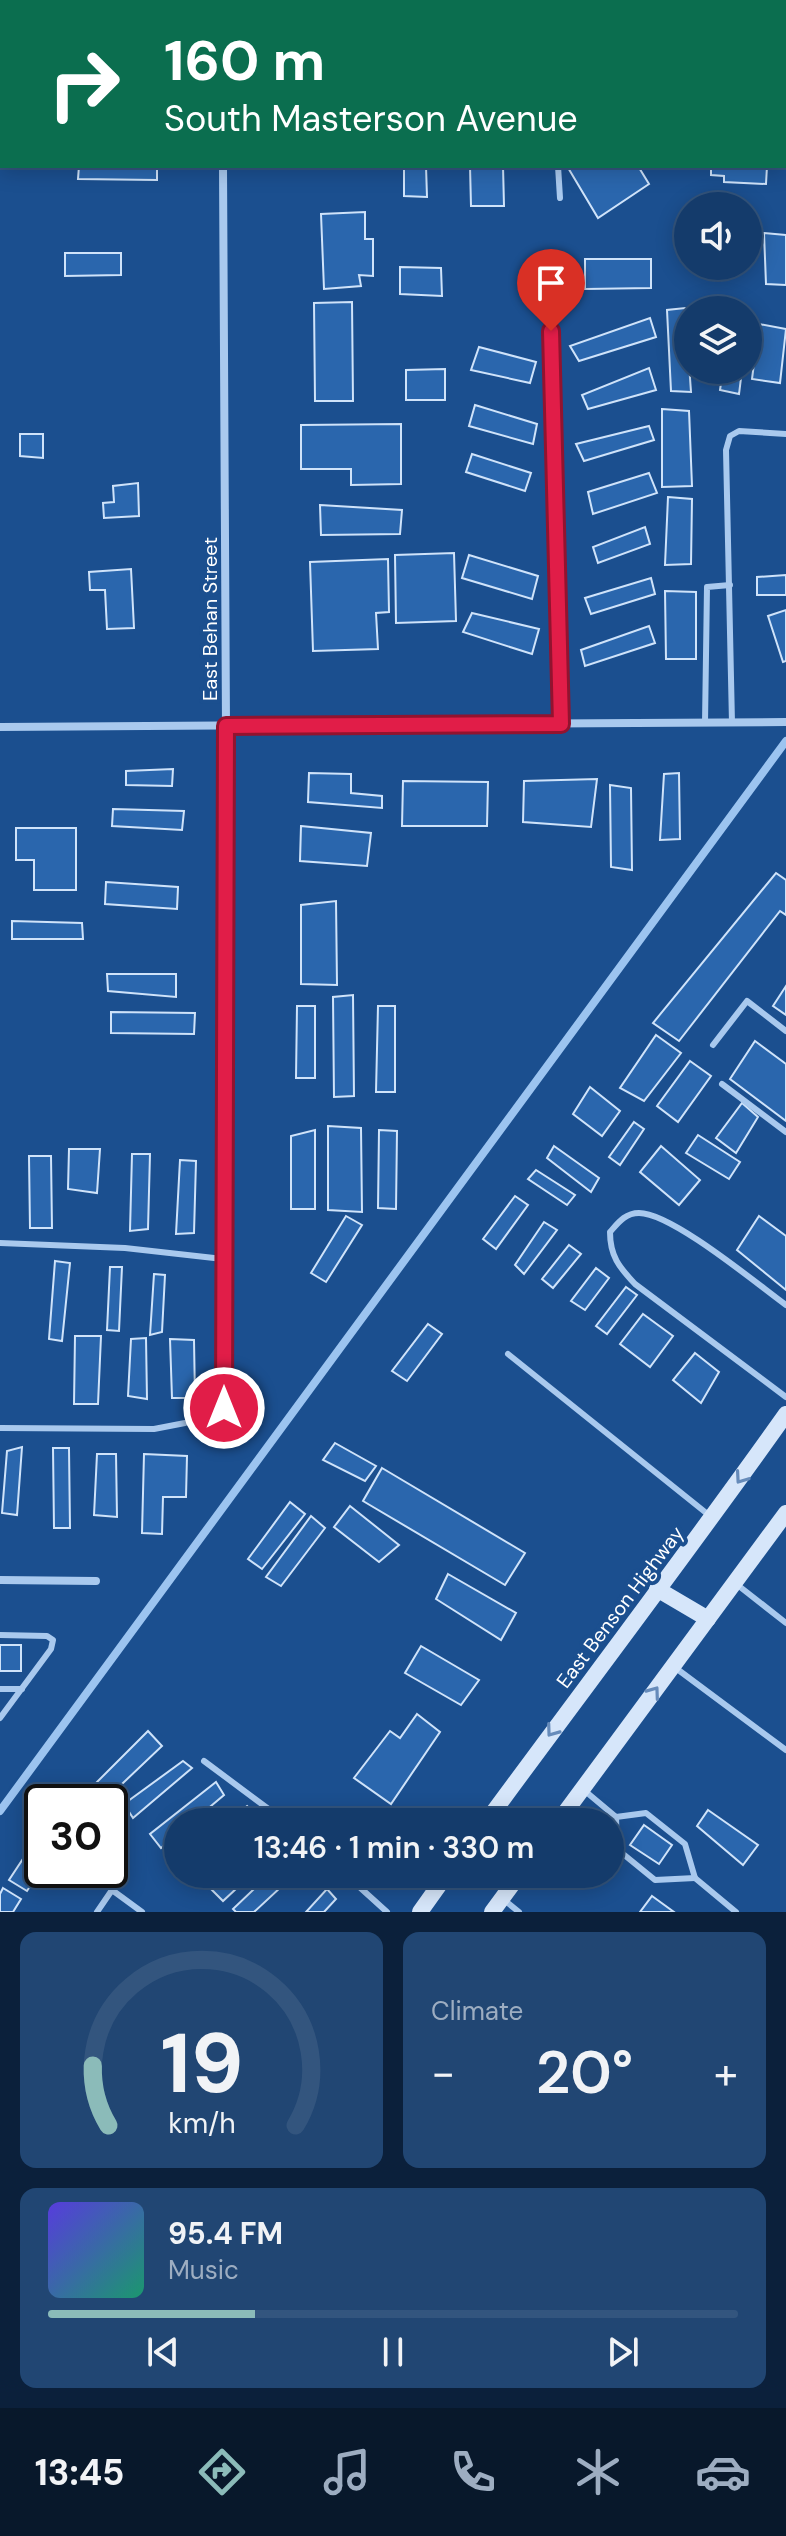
<!DOCTYPE html>
<meta charset="utf-8">
<style>
:root{--surface:#143b6b;--page:#214673;--text:#f1f3f6;--muted:#9dadc1;--line:#33557e;--accent:#8bbbb9}
body{margin:0;font-family:"DM Sans",sans-serif;background:var(--page);color:var(--text);height:100vh;display:flex;flex-direction:column;font-size:30px;white-space:nowrap}
*{box-sizing:border-box;margin:0}
p{font-size:26px;color:var(--muted)}
.icon{flex:none;width:44px;height:44px;fill:none;stroke:currentColor;stroke-width:2;stroke-linecap:round;stroke-linejoin:round}
.map{position:relative;height:1912px;overflow:hidden}
.sheet{display:flex;flex-direction:column;gap:20px;padding:20px;background:#0b203b;flex:1}
.sheet>*{flex:none}
.hud{position:absolute;left:0px;top:0px;width:786px;height:168px;box-shadow:0 4px 20px #0003,0 0 0 2px var(--line);background:#0b6e4f;color:#fff;overflow:hidden}
.controls{position:absolute;left:674px;top:192px;display:grid;gap:16px}
.controls a{display:grid;place-items:center;width:88px;height:88px;border-radius:50%;background:var(--surface);box-shadow:0 4px 20px #0003,0 0 0 2px var(--line);font-size:40px}
.speed{position:absolute;left:24px;top:1784px;display:flex;gap:16px;font-size:40px;font-weight:700;text-align:center}
.speed>*{display:grid;place-content:center;width:104px;height:104px;border-radius:50%;background:var(--surface);box-shadow:0 4px 20px #0003,0 0 0 2px var(--line);line-height:1}
.speed .limit{border:4px solid #111;border-radius:12px;background:#fff;color:#111}
.pin{position:absolute;display:grid;place-items:center;width:68px;height:68px;color:#fff;margin:-82px -34px;border-radius:50% 50% 50% 0;rotate:-45deg;box-shadow:0 0 8px #0007}
.pin .icon{rotate:45deg}
.me{position:absolute;width:88px;margin:-44px;rotate:0deg;stroke-linejoin:round;filter:drop-shadow(0 0 6px #0008)}
.turn{display:flex;align-items:center;gap:28px;height:168px;padding:0 32px;font-size:36px}
.turn .icon{width:104px;height:104px;stroke-width:2.5}
.turn b{display:block;font-size:56px;line-height:68px}
.big{font-size:60px;font-weight:600;line-height:1.1}
.sheet .widget{flex:1;display:flex;flex-direction:column;justify-content:center;gap:12px;min-width:0;padding:0 28px;border-radius:16px;background:var(--page)}
.sheet .dial{align-items:center;gap:0}
.dial svg{height:208px;overflow:visible;fill:none;stroke:var(--line);stroke-width:7;stroke-linecap:round;text-anchor:middle}
.dial text{fill:var(--text);stroke:none}
.song{display:flex;align-items:center;gap:24px}
.cover{width:96px;height:96px;border-radius:12px;background:linear-gradient(135deg,hsl(250 70% 55%),hsl(160 70% 35%))}
.played{height:8px;border-radius:4px;background:linear-gradient(90deg,var(--accent) 30%,var(--line) 30%)}
.keys{display:flex;justify-content:space-around;direction:ltr}
.heat{display:flex;justify-content:space-between;align-items:center;font-size:44px;direction:ltr}
.sheet .tiles{flex:1;display:grid;gap:20px;grid-template-columns:1fr 1fr}
.widget:last-child{grid-column:span 2}
.trip{position:absolute;left:164px;top:1808px;width:460px;height:80px;border-radius:40px;background:var(--surface);box-shadow:0 4px 20px #0003,0 0 0 2px var(--line);font-weight:600;line-height:80px;text-align:center}
.dock{display:flex;height:128px;justify-content:space-around;align-items:center;background:#08182b;color:var(--muted)}
.dock .icon{width:56px;height:56px}
.dock .selected{color:var(--accent)}
.dock b{font-size:36px;color:var(--text)}
.map>svg:first-child{display:block}
.lines{fill:none;stroke-linecap:round;stroke-linejoin:round}
.stream{stroke:#9cc4f0;stroke-width:8}
.building{fill:#2a66ad;stroke:#cfe3fa;stroke-width:2}
.service{stroke:#a9c9ee;stroke-width:6}
.minor{stroke:#a9c9ee;stroke-width:8}
.secondary{stroke:#d6e6fa;stroke-width:16}
.oneway{stroke:#668bba}
.route-casing{stroke:#92132f;stroke-width:20}
.route{stroke:#e11d48;stroke-width:14}
.labels{text-anchor:middle;stroke-width:8;stroke-linejoin:round;paint-order:stroke}
.street-label{font-size:20px;fill:#fff;stroke:#1b4f8f}
</style>
<div class="map">
<svg width="786" height="1912" viewBox="0 0 786 1912">
<rect width="100%" height="100%" fill="#1b4f8f"/>
<g class="lines">
<path class="stream" d="M0 1811 786 741"/>
</g>
<g class="building">
<path d="M79 166H157V180L78 179Z"/>
<path d="M404 166H426L427 197 404 196Z"/>
<path d="M470 166H503L504 206H471Z"/>
<path d="M567 166H638L649 184 598 218Z"/>
<path d="M711 166H767L766 184 724 182V176L711 175Z"/>
<path d="M365 212V239H373V276L359 275 361 286 324 289 321 214Z"/>
<path d="M764 233 786 235V285L766 284Z"/>
<path d="M65 253H121V275L65 276Z"/>
<path d="M585 259H651V288L585 289Z"/>
<path d="M400 267 441 268 442 296 400 294Z"/>
<path d="M352 302 353 401H315L314 303Z"/>
<path d="M685 308 691 392 671 391 667 310Z"/>
<path d="M650 318 656 337 579 361 570 346Z"/>
<path d="M759 324 786 329 780 383 752 379Z"/>
<path d="M479 347 536 362 530 383 471 370Z"/>
<path d="M649 368 656 390 588 409 582 395Z"/>
<path d="M445 369V400H406V370Z"/>
<path d="M723 370H742L739 394 720 390Z"/>
<path d="M475 405 537 424 533 444 469 426Z"/>
<path d="M662 409 689 411 692 486 662 487Z"/>
<path d="M401 424V484L351 485V469H301V425Z"/>
<path d="M649 426 654 440 584 461 576 444Z"/>
<path d="M20 434H43V458L20 456Z"/>
<path d="M472 454 531 473 525 491 466 472Z"/>
<path d="M649 473 657 493 593 514 588 492Z"/>
<path d="M138 483 139 516 104 518 103 503 114 502 113 486Z"/>
<path d="M668 497 692 499 691 564 665 565Z"/>
<path d="M320 505 402 510 400 534 321 535Z"/>
<path d="M645 527 650 544 598 563 593 547Z"/>
<path d="M454 553 456 621 396 623 395 555Z"/>
<path d="M469 555 538 576 532 599 462 578Z"/>
<path d="M388 559 389 612 376 613 378 649 313 651 310 562Z"/>
<path d="M131 569 134 628 107 629 105 590H90L89 572Z"/>
<path d="M786 575V595H757V577Z"/>
<path d="M651 578 655 594 591 614 585 598Z"/>
<path d="M665 591 696 592V659H666Z"/>
<path d="M786 610V661L783 662 768 616Z"/>
<path d="M472 613 539 629 532 654 463 632Z"/>
<path d="M649 626 655 643 585 666 581 650Z"/>
<path d="M173 769 172 786 126 785V771Z"/>
<path d="M309 773 351 774V793L382 796V808L308 802Z"/>
<path d="M679 773 680 839 660 840 664 774Z"/>
<path d="M597 779 591 827 523 822 524 781Z"/>
<path d="M403 781 488 782 487 826H402Z"/>
<path d="M610 785 631 788 632 870 611 867Z"/>
<path d="M113 809 184 811 182 830 112 826Z"/>
<path d="M301 826 371 833 367 866 300 861Z"/>
<path d="M16 828H76V890H34V860H16Z"/>
<path d="M776 873 786 880V915L780 911 679 1041 653 1023Z"/>
<path d="M106 882 178 887 177 909 105 904Z"/>
<path d="M336 901 337 985 301 984V905Z"/>
<path d="M12 921 82 923 83 939H12Z"/>
<path d="M107 974H176V997L108 991Z"/>
<path d="M786 986V1015L773 1006Z"/>
<path d="M353 995 354 1096 334 1097 333 997Z"/>
<path d="M297 1006H315V1078H296Z"/>
<path d="M378 1006H395V1092H376Z"/>
<path d="M111 1012 195 1013 194 1034 111 1033Z"/>
<path d="M656 1035 681 1053 644 1101 620 1088Z"/>
<path d="M755 1041 786 1064V1121L730 1079Z"/>
<path d="M690 1061 711 1076 678 1122 657 1106Z"/>
<path d="M590 1087 620 1111 602 1136 573 1114Z"/>
<path d="M742 1103 758 1117 736 1153 716 1138Z"/>
<path d="M634 1122 644 1129 620 1165 609 1157Z"/>
<path d="M328 1126 361 1128 362 1212 328 1210Z"/>
<path d="M315 1130V1209H291V1136Z"/>
<path d="M379 1130 397 1131 396 1209 378 1208Z"/>
<path d="M698 1135 740 1162 729 1179 686 1153Z"/>
<path d="M554 1146 599 1178 591 1192 547 1158Z"/>
<path d="M661 1146 700 1180 679 1205 640 1172Z"/>
<path d="M69 1149H100L97 1193 68 1189Z"/>
<path d="M132 1154H150L148 1229 130 1231Z"/>
<path d="M29 1156H51L52 1228H30Z"/>
<path d="M180 1160 196 1161 194 1233 176 1234Z"/>
<path d="M536 1170 575 1195 567 1205 528 1179Z"/>
<path d="M515 1196 528 1205 496 1249 483 1239Z"/>
<path d="M346 1216 362 1225 326 1282 311 1273Z"/>
<path d="M759 1216 786 1236V1290L737 1250Z"/>
<path d="M544 1222 557 1230 524 1274 515 1265Z"/>
<path d="M569 1245 581 1254 553 1288 542 1279Z"/>
<path d="M55 1261 70 1263 62 1341 49 1339Z"/>
<path d="M110 1267H122L119 1331 107 1330Z"/>
<path d="M596 1268 609 1278 585 1310 571 1301Z"/>
<path d="M154 1274 165 1275 162 1332 150 1335Z"/>
<path d="M626 1287 637 1295 607 1334 596 1326Z"/>
<path d="M643 1314 673 1336 650 1367 620 1344Z"/>
<path d="M428 1324 442 1334 407 1381 392 1371Z"/>
<path d="M75 1336H101L98 1404H74Z"/>
<path d="M146 1338 147 1399 128 1396 131 1339Z"/>
<path d="M170 1339 194 1340 195 1398H172Z"/>
<path d="M695 1353 719 1372 701 1403 673 1380Z"/>
<path d="M335 1443 376 1466 365 1481 323 1460Z"/>
<path d="M22 1447 17 1515 2 1513 7 1451Z"/>
<path d="M53 1448H69L70 1528H54Z"/>
<path d="M97 1454H116L117 1517 94 1515Z"/>
<path d="M144 1454 187 1456 186 1497H163L162 1534 142 1533Z"/>
<path d="M382 1468 525 1553 505 1585 363 1501Z"/>
<path d="M290 1502 305 1514 262 1569 248 1559Z"/>
<path d="M350 1506 399 1545 379 1562 334 1527Z"/>
<path d="M311 1516 325 1528 281 1586 266 1577Z"/>
<path d="M448 1574 516 1613 501 1640 436 1599Z"/>
<rect x="0" y="1645" width="21" height="26"/>
<path d="M421 1646 479 1680 461 1705 405 1673Z"/>
<path d="M417 1714 440 1732 391 1804 354 1778 390 1731 400 1738Z"/>
<path d="M148 1731 162 1746 103 1802 91 1788Z"/>
<path d="M183 1761 192 1768 133 1818 124 1804Z"/>
<path d="M216 1782 224 1795 192 1822H178V1834L161 1848 150 1834Z"/>
<path d="M247 1806 257 1817 251 1822H227Z"/>
<path d="M708 1810 758 1845 743 1865 697 1826Z"/>
<path d="M644 1825 672 1845 659 1864 630 1845Z"/>
<path d="M42 1830V1868L27 1891 9 1880Z"/>
<path d="M231 1874H252L223 1901 212 1890Z"/>
<path d="M270 1874H295L254 1912H236L233 1909Z"/>
<path d="M3 1888 21 1899 13 1912H0V1894Z"/>
<path d="M327 1889 336 1899 324 1912H306Z"/>
<path d="M652 1896 674 1912H640Z"/>
</g>
<g class="lines">
<g class="service">
<path d="M546 0V2"/>
<path d="M558 166 560 198"/>
<path d="M551 331 561 724"/>
<path d="M705 723 707 587 730 585"/>
<path d="M732 723 726 450 730 436 739 431 786 434"/>
<path d="M713 1045 747 1001 786 1031"/>
<path d="M722 1084 786 1132"/>
<path d="M0 1243 125 1248 223 1259"/>
<path d="M786 1305C757 1284 672 1213 639 1213 625 1213 618 1223 610 1232 610 1256 619 1267 635 1284L786 1397"/>
<path d="M508 1354 710 1516"/>
<path d="M0 1428 154 1429 185 1423 224 1408"/>
<path d="M735 1583 786 1623"/>
<path d="M0 1635 47 1636 53 1640 51 1649 0 1718"/>
<path d="M673 1666 786 1750"/>
<path d="M0 1689H22"/>
<path d="M204 1761 286 1822"/>
<path d="M585 1791 616 1817 646 1813 685 1844 695 1878 736 1912"/>
<path d="M616 1817 617 1849 655 1880 695 1878"/>
<path d="M345 1874 387 1912"/>
<path d="M503 1899 519 1912"/>
<path d="M97 1912 112 1890 142 1912"/>
</g>
<g class="minor">
<path d="M223 0V2"/>
<path d="M223 166 226 726 224 1408"/>
<path d="M0 727 786 722"/>
<path d="M0 1580 96 1581"/>
</g>
<g class="secondary">
<path d="M657 1589 708 1619"/>
<path d="M486 1822C586 1686 688 1552 786 1414"/>
<path d="M558 1822 786 1513"/>
<path d="M420 1912 447 1874"/>
<path d="M492 1912 520 1874"/>
</g>
</g>
<defs><path id="oneway-chevron" d="M-2-3.5L2.5 0L-2 3.5" fill="none" stroke-width="1.6" stroke-linecap="round" stroke-linejoin="round" transform="scale(2)"/></defs>
<g class="oneway">
<use href="#oneway-chevron" transform="translate(741 1478) rotate(125)"/>
<use href="#oneway-chevron" transform="translate(654 1692) rotate(-54)"/>
<use href="#oneway-chevron" transform="translate(552 1731) rotate(126)"/>
</g>
<g class="lines">
<g class="route-casing">
<path id="route" d="M224 1408 226 726 561 724 551 331"/>
</g>
<use href="#route" class="route"/>
</g>
<g class="labels">
<g class="street-label">
<text transform="translate(210 619) rotate(-90)" y="7">East Behan Street</text>
<text transform="translate(620 1607) rotate(-53)" y="7">East Benson Highway</text>
</g>
</g>
</svg>
<div class="controls">
<a><svg class="icon" aria-label="sound" viewBox="0 0 24 24"><path d="M4 9h4l5-4v14l-5-4H4zM17 9q2 3 0 6"/></svg></a>
<a><svg class="icon" aria-label="layers" viewBox="0 0 24 24"><path d="M12 4l9 5-9 5-9-5zM3 14l9 5 9-5"/></svg></a>
</div>
<div class="speed"><div class="limit">30</div></div>
<div class="pin" style="left:551px;top:331px;background:#d93025"><svg class="icon" aria-label="arrive" viewBox="0 0 24 24"><path d="M6 21V4h12l-3 4 3 4H6"/></svg></div>
<svg class="me" style="left:224px;top:1408px" viewBox="-20 -20 40 40"><circle r="17" fill="#e11d48" stroke="#fff" stroke-width="3"/><path d="M0-11L8 9 0 5-8 9z" fill="#fff"/></svg>
<div class="trip">13:46 · 1 min · 330 m</div>
<div class="hud">
<div class="turn"><svg class="icon" aria-label="right" viewBox="0 0 24 24"><path d="M7 20v-9h11M14 6l5 5-5 5"/></svg><div><b>160 m</b>South Masterson Avenue</div></div>
</div>
</div>
<section class="sheet">
<div class="tiles">
<div class="widget dial"><svg viewBox="0 0 100 80">
<path d="M14 69A42 42 0 1 1 86 69"/>
<path d="M14 69A42 42 0 0 1 8 46" stroke="#8bbbb9"/>
<text x="50" y="56" font-size="32" font-weight="700">19</text>
<text x="50" y="72" font-size="11">km/h</text>
</svg></div>
<div class="widget"><p>Climate</p>
<div class="heat"><a>−</a><b class="big">20°</b><a>+</a></div>
</div>
<div class="widget">
<div class="song"><i class="cover"></i><div><b>95.4 FM</b><p>Music</p></div></div>
<div class="played"></div>
<div class="keys"><svg class="icon" aria-label="previous" viewBox="0 0 24 24"><path d="M18 5L8 12l10 7zM5 5v14"/></svg><svg class="icon" aria-label="pause" viewBox="0 0 24 24"><path d="M8 5v14M16 5v14"/></svg><svg class="icon" aria-label="next" viewBox="0 0 24 24"><path d="M6 5l10 7-10 7zM19 5v14"/></svg></div>
</div>
</div>
</section>
<nav class="dock">
<b>13:45</b>
<svg class="icon selected" aria-label="directions" viewBox="0 0 24 24"><path d="M12 3l9 9-9 9-9-9zM9 14v-3h6M13 9l2 2-2 2"/></svg>
<svg class="icon" aria-label="music" viewBox="0 0 24 24"><path d="M9 18V5l10-2v13"/><circle cx="6" cy="18" r="3"/><circle cx="16" cy="16" r="3"/></svg>
<svg class="icon" aria-label="phone" viewBox="0 0 24 24"><path d="M5 4h4l2 5-3 2q2 4 5 5l2-3 5 2v4C11 20 4 13 5 4z"/></svg>
<svg class="icon" aria-label="climate" viewBox="0 0 24 24"><path d="M12 3v18M4 7l16 10M4 17L20 7"/></svg>
<svg class="icon" aria-label="car" viewBox="0 0 24 24"><path d="M5 17H2v-5l4-1 3-4h7l3 4 3 1v5h-3M9 17h6M6 11h13"/><circle cx="7" cy="17" r="2"/><circle cx="17" cy="17" r="2"/></svg>
</nav>
